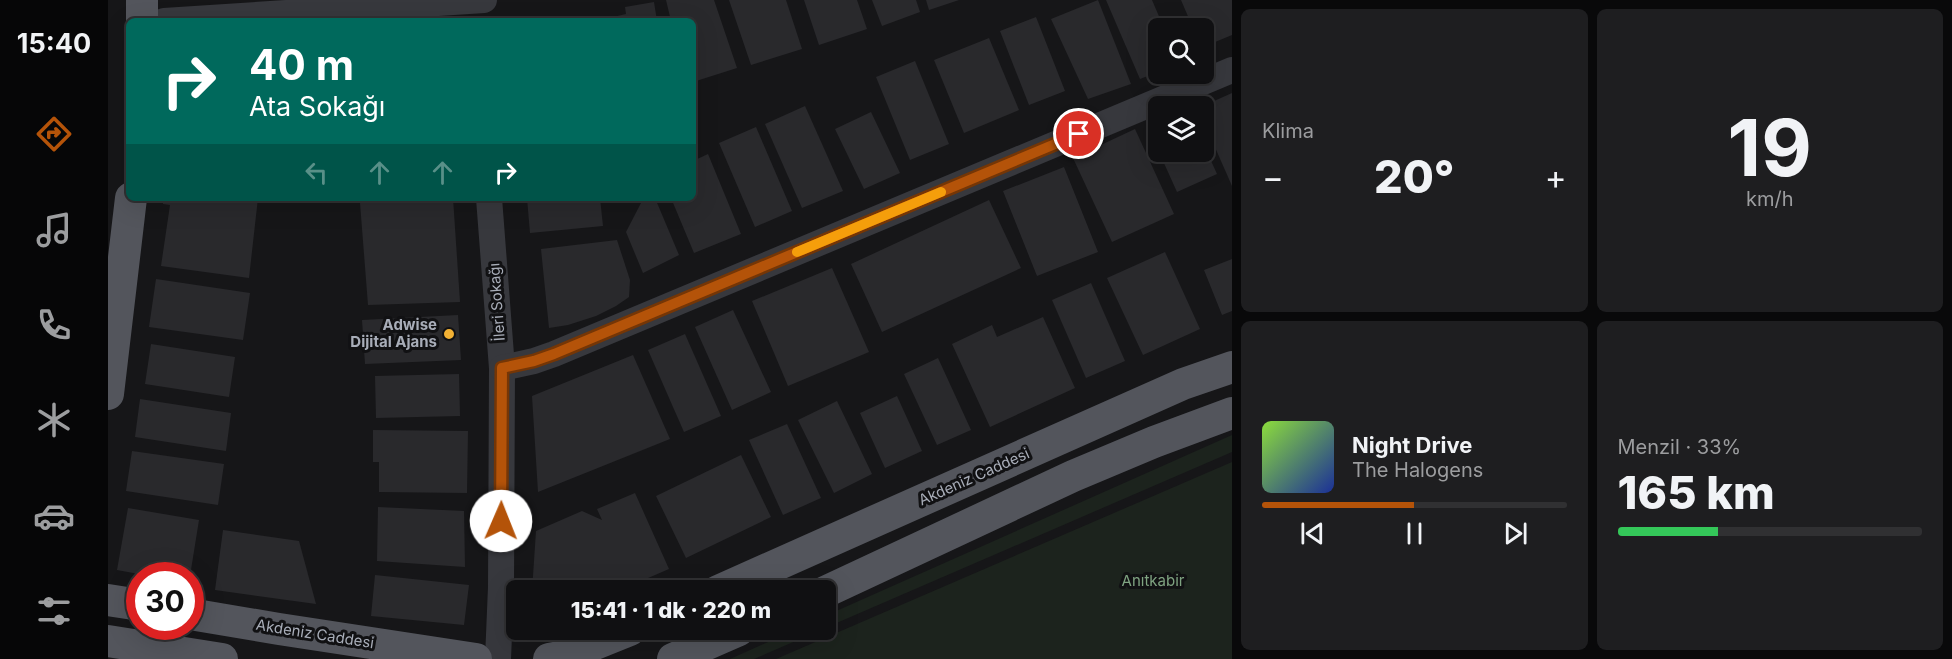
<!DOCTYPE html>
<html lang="tr">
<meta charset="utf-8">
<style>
:root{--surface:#101012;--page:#1e1e20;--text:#f1f3f6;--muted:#9c9d9f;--line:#303032;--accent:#b45309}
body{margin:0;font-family:Inter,sans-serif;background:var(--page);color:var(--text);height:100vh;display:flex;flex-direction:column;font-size:22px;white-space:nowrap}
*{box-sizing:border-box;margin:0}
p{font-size:20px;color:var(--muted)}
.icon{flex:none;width:33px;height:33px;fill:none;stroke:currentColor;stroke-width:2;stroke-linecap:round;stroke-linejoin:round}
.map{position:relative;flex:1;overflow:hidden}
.details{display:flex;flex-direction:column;gap:9px;padding:9px;background:#09090a;width:720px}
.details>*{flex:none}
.banner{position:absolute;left:18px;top:18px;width:570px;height:183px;border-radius:9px;box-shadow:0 6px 24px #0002,0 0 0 2px var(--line);background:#00695c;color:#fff;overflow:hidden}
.tools{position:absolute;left:1040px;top:18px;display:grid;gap:12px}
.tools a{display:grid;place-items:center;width:66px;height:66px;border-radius:9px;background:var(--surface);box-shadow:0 6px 24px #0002,0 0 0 2px var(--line);font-size:30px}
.speed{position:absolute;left:18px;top:562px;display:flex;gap:12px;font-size:30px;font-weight:700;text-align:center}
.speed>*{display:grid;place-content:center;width:78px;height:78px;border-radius:50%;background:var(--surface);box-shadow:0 6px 24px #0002,0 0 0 2px var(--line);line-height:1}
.speed .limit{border:9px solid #d22;background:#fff;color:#111}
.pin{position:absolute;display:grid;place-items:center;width:51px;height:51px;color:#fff;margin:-26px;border:3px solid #fff;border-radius:50%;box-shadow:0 2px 6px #0007}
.me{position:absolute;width:66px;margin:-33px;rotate:1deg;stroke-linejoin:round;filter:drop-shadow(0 0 4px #0008)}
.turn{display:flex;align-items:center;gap:21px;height:126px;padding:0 24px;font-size:27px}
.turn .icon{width:78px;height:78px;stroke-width:2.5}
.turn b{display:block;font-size:42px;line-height:51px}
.lanes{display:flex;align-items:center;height:57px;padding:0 24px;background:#0003;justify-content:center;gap:30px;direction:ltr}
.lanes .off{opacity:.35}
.big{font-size:45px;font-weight:800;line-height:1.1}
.details .card{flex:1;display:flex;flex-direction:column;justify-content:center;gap:9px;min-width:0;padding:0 21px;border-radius:9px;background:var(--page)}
.details .dial{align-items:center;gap:0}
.dial b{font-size:78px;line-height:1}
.song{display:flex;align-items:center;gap:18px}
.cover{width:72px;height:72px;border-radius:9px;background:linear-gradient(135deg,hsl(90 70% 55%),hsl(230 70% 35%))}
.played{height:6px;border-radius:3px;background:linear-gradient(90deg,var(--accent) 50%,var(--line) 50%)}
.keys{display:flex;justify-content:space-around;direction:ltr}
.heat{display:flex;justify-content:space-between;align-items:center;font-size:33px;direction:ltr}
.charge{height:9px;border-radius:4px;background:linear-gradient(90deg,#34c759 33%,var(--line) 0)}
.details .tiles{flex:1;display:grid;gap:9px;grid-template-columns:repeat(2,1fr)}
.trip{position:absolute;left:398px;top:580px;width:330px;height:60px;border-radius:9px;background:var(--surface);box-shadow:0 6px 24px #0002,0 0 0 2px var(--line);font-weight:800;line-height:60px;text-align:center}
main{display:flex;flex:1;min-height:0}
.tabs{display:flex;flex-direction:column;width:108px;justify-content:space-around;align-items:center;background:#060607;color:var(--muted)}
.tabs .icon{width:42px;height:42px}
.tabs .on{color:var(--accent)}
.tabs b{font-size:27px;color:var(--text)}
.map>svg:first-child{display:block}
.green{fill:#1c231d}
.building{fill:#29292c}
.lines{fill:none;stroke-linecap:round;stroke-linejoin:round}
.minor{stroke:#37383d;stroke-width:26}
.major{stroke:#53555c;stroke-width:32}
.route-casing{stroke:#753606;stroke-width:15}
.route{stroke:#b45309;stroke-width:10}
.slow{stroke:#f59e0b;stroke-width:10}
.poi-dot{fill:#f2b134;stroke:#111113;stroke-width:2}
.labels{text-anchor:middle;stroke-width:6;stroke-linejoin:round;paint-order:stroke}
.street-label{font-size:15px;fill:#a8adb8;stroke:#111113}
.poi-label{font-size:15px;font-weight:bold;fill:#a8adb8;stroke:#111113;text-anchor:end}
.park-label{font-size:15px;fill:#7fa381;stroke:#111113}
</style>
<main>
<nav class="tabs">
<b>15:40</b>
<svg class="icon on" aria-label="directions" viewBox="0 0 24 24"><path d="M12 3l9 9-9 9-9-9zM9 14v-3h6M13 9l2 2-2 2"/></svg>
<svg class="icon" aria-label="music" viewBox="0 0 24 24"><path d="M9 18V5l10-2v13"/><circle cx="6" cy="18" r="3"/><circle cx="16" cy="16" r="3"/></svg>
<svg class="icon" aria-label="phone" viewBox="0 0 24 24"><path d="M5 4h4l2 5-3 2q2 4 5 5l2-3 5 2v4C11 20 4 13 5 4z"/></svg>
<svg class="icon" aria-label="climate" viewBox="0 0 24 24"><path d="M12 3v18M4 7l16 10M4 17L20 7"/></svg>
<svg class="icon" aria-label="car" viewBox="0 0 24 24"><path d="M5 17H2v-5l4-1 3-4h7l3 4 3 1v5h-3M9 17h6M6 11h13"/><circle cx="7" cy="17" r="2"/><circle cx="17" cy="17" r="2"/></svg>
<svg class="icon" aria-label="filters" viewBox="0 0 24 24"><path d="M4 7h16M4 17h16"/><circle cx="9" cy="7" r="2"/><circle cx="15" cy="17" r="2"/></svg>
</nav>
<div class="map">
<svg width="1124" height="659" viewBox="0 0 1124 659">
<rect width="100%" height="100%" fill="#161618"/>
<g class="green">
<path d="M1124 435V452L717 628V616Z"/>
<path d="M1124 462V659H668Z"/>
<path d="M687 630H713L646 659H622Z"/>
</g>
<g class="building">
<path d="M558 0H606L629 68 585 82V21H563Z"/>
<path d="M621 0H678L694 49 643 65Z"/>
<path d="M696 0H749L759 29 711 45Z"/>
<path d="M764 0H808L812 12 774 26Z"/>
<path d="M818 0H851L821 10Z"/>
<path d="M990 0 1023 84 980 99 943 19Z"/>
<path d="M998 0H1044L1056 28H1050V72L1032 79Z"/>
<path d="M1073 0H1124V35L1095 47V28H1085Z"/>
<path d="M546 2 549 21H488L518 14 517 7Z"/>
<path d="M928 17 957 91 921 105 892 31Z"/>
<path d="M881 38 911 110 856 133 826 60Z"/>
<path d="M807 61 841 144 802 160 768 77Z"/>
<path d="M1124 93V186L1095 120V106Z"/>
<path d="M697 106 735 191 694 208 657 124Z"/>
<path d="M763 112 792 173 756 189 727 129Z"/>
<path d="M648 127 684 211 647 227 611 143Z"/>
<path d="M1027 129 1066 214 1004 242 965 158Z"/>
<path d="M1095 143 1109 174 1069 192 1051 152H1095Z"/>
<path d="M600 154 633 234 586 253 563 198H585V161Z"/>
<path d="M956 167 990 252 929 276 895 191Z"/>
<path d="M55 198H150L141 278 53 266 62 205 55 204Z"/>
<path d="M321 198H345L352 302 260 305 252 203Z"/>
<path d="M419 198H492L495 226 422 233Z"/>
<path d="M547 198 571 255 535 273 518 232 533 203Z"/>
<path d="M881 200 913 268 774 332 743 264Z"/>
<path d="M509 240 522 280 521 297 508 306 488 316 460 325 441 328 433 249Z"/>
<path d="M1057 252 1092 329 1035 355 999 278Z"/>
<path d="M1124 259V311L1114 315 1096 270Z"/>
<path d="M724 268 761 352 680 386 644 301Z"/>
<path d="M48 279 142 293 135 340 41 327Z"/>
<path d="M983 283 1017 361 978 378 944 300Z"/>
<path d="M625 310 663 392 624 410 587 327Z"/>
<path d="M350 315 353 360 257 364 254 320Z"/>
<path d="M935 317 967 388 882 427 844 344 884 325 889 337Z"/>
<path d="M577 334 613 416 576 432 540 350Z"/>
<path d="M43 344 127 357 121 397 37 384Z"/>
<path d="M525 355 562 439 430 492 424 396Z"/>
<path d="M830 358 863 430 829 445 796 374Z"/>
<path d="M351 374 352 416 268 418 267 376Z"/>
<path d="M789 396 814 451 777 468 752 413Z"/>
<path d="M32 399 123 413 118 451 27 437Z"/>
<path d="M729 401 764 474 726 493 690 420Z"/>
<path d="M679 424 713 498 675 515 641 440Z"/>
<path d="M265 430 360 431 359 493 271 492V462H265Z"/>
<path d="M24 451 116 464 110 505 18 491Z"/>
<path d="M633 455 663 517 578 558 548 496Z"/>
<path d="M527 493 561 569 510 591H424L428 531 474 511 494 520 489 509Z"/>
<path d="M270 507 356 511 357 567 269 561Z"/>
<path d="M20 508 91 520 82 576H42L9 570Z"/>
<path d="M115 530 191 541 208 604 107 590Z"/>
<path d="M267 575 361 585 356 625 263 616Z"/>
</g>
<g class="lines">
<g class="minor">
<path d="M56 21 376 0"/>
<path d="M381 198 394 368 393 587 390 659"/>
<path d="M394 368 426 361 446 354 1124 70"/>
</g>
<g class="major">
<path d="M34 21V0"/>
<path d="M0 394 23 198"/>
<path d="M610 591 1075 384 1124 367"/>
<path d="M717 592 965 476 1046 442 1124 413"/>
<path d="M0 600 32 605"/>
<path d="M82 614 171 629 368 659"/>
<path d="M0 641 114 659"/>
<path d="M441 659 457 656 522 630"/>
<path d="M565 659 631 630"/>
</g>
</g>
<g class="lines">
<g class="route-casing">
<path id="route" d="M393 521 394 368 426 361 446 354 971 134"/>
</g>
<use href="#route" class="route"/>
<path class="slow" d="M689 252 833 192"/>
</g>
<circle class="poi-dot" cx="341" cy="334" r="6"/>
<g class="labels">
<g class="street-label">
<text transform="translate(389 302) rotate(-94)" y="5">İleri Sokağı</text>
<text transform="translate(866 477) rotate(-24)" y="5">Akdeniz Caddesi</text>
<text transform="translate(207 634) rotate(9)" y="5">Akdeniz Caddesi</text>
</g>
<g class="poi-label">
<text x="329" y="330">Adwise<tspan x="329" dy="17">Dijital Ajans</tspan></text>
</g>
<g class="park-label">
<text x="1045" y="586">Anıtkabir</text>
</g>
</g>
</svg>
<div class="tools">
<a><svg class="icon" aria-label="search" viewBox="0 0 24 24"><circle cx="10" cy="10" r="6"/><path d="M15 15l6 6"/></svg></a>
<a><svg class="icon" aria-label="layers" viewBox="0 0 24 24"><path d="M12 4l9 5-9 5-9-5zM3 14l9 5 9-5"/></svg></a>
</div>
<div class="speed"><div class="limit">30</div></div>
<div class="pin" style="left:971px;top:134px;background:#d93025"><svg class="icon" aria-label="arrive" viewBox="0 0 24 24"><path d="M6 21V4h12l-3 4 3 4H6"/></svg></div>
<svg class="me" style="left:393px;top:521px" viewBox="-20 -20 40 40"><circle r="19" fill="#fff"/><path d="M0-13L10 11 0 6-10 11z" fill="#b45309"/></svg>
<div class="trip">15:41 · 1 dk · 220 m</div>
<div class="banner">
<div class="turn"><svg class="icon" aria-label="right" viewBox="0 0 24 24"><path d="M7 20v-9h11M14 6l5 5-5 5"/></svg><div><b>40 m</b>Ata Sokağı</div></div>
<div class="lanes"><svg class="icon off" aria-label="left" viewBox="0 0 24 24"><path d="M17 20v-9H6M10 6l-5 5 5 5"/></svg><svg class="icon off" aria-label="ahead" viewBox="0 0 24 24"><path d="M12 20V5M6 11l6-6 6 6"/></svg><svg class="icon off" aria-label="ahead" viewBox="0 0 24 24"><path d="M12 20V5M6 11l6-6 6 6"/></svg><svg class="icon" aria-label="right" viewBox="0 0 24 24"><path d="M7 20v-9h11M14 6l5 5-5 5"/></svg></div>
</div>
</div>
<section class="details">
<div class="tiles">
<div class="card"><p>Klima</p>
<div class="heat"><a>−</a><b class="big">20°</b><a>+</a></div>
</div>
<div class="card dial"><b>19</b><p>km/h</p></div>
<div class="card">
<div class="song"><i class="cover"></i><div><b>Night Drive</b><p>The Halogens</p></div></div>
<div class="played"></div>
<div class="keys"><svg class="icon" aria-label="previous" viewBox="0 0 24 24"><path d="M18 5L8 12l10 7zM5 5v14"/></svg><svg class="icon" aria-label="pause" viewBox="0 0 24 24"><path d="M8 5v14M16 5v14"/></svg><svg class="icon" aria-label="next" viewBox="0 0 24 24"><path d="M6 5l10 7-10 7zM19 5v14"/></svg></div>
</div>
<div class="card"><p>Menzil · 33%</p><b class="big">165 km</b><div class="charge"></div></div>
</div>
</section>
</main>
